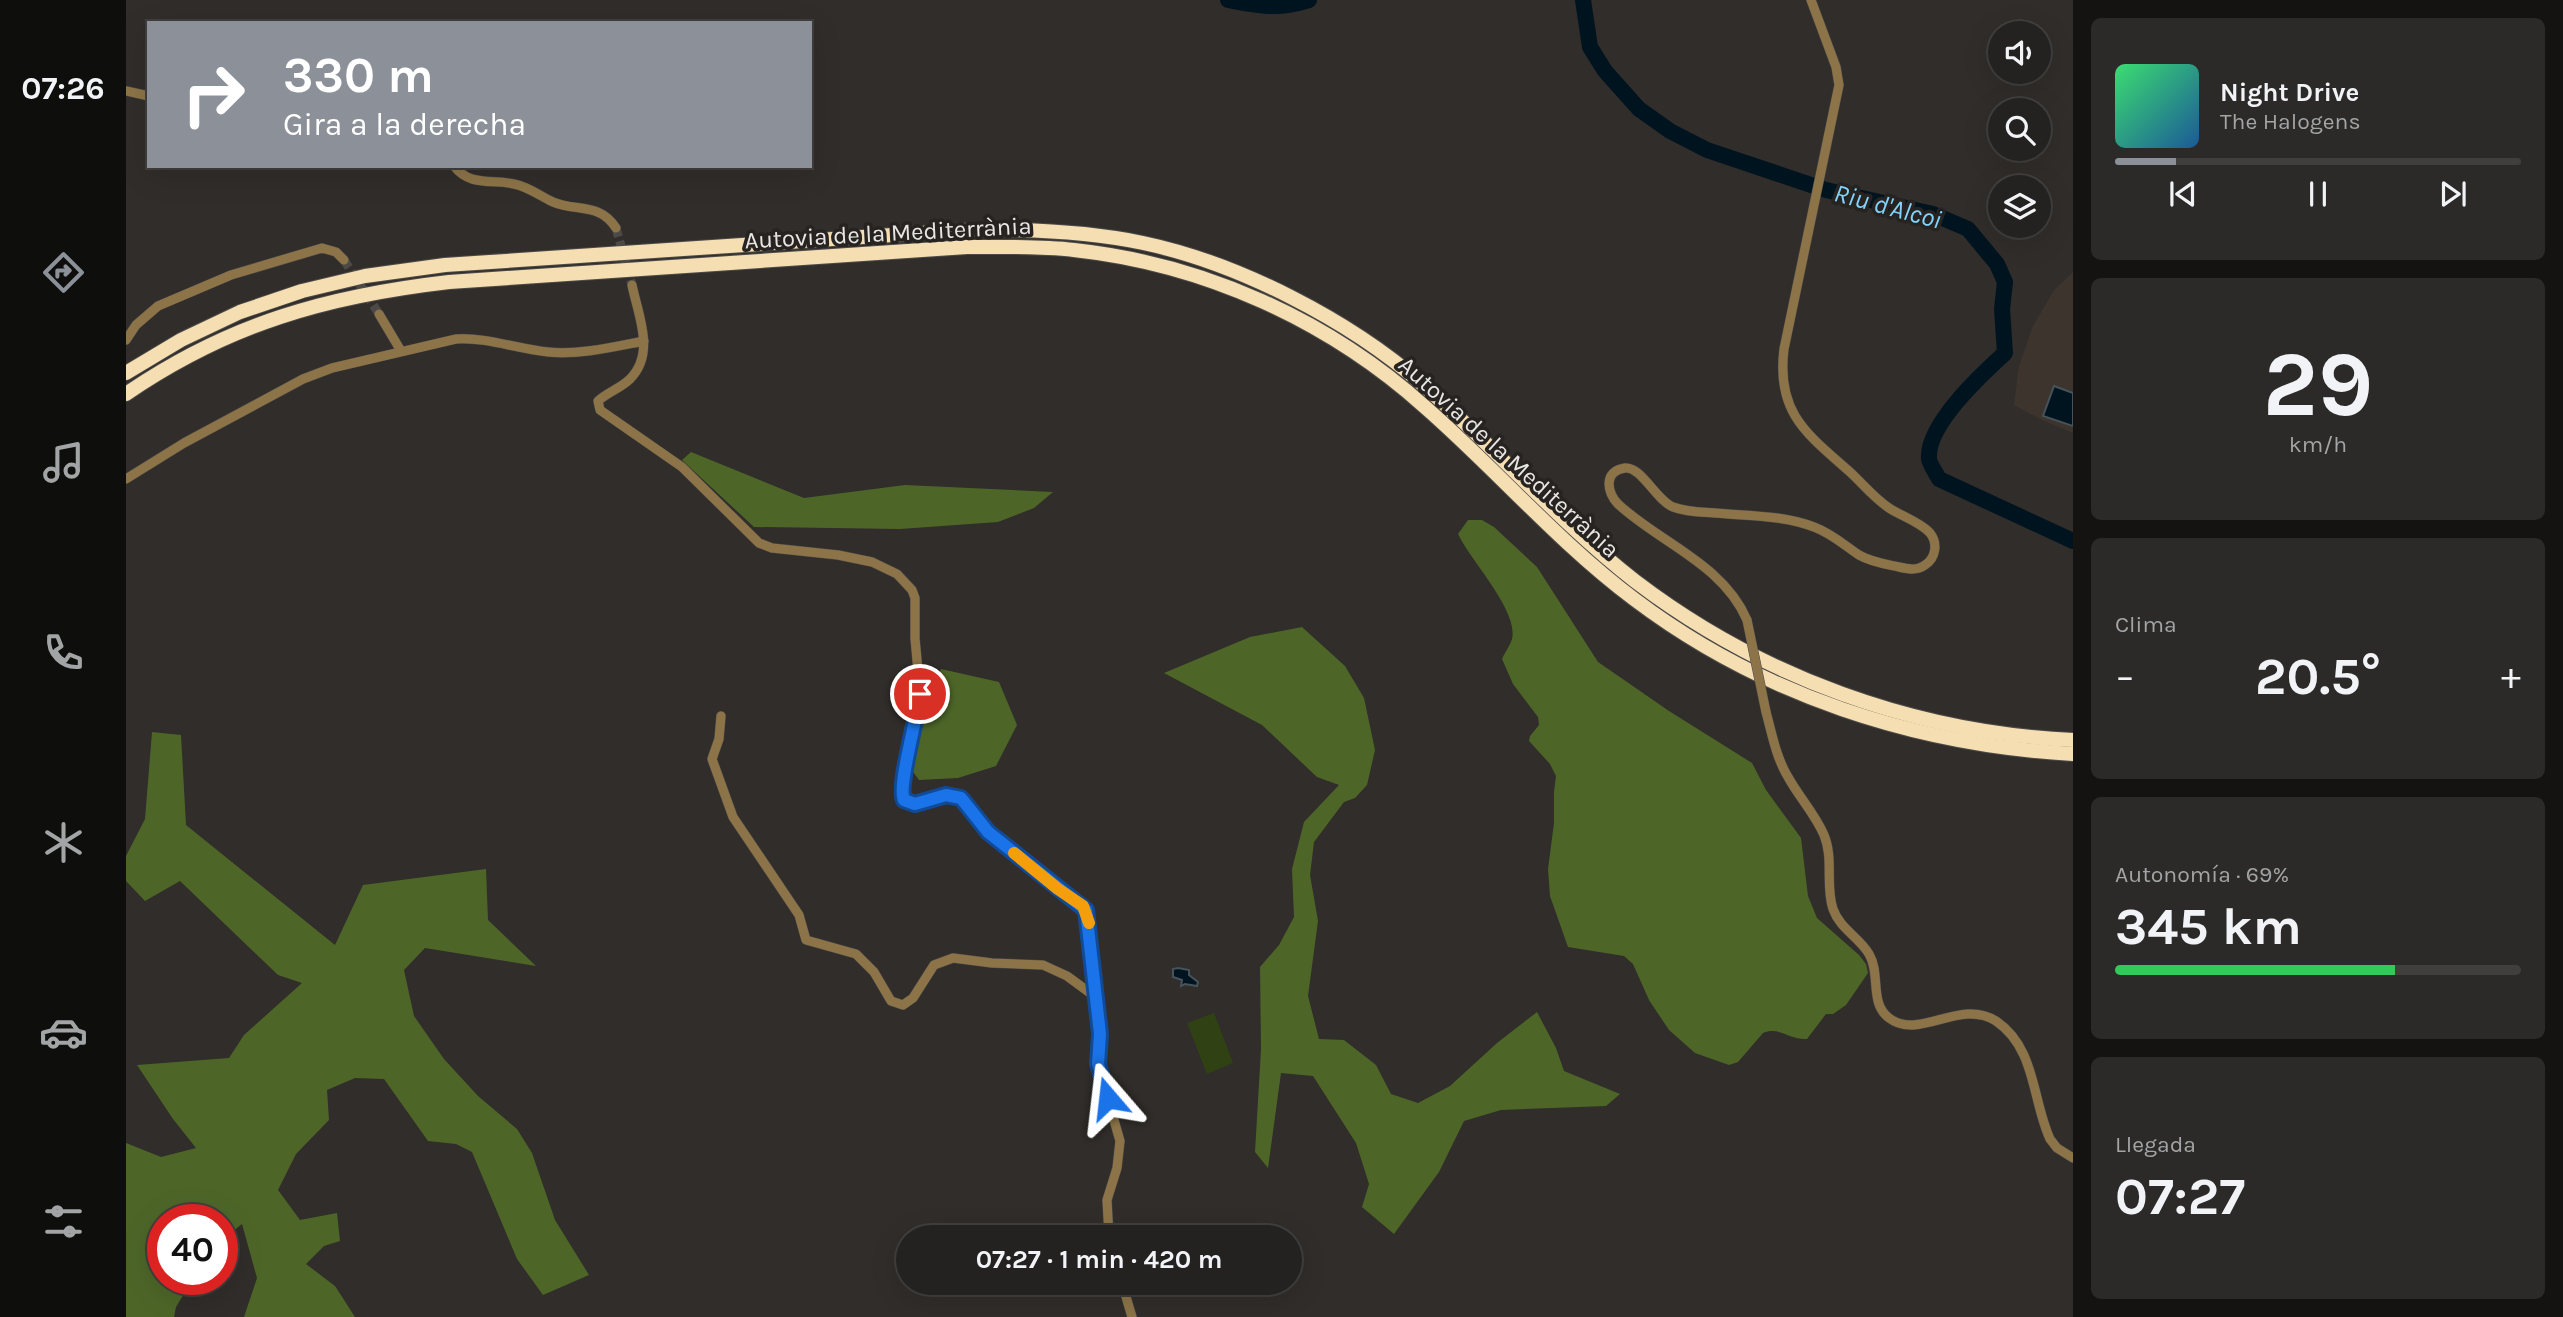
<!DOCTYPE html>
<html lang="es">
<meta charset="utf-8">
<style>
:root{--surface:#242220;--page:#2c2a29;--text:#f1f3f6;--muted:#a3a4a5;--line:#413f3e;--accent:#8c9099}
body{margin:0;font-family:Karla,sans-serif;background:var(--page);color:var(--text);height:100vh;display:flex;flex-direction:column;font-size:26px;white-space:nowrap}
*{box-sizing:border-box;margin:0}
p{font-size:23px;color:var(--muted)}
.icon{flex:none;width:38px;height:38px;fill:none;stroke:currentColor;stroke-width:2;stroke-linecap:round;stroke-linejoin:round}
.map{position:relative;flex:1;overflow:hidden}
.panel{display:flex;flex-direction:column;gap:18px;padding:18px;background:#141312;width:490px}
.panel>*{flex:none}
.banner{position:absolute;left:21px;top:21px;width:665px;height:147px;border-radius:0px;box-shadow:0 7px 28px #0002,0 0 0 2px var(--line);background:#8c9099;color:#fff;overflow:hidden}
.buttons{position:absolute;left:1862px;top:21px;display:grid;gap:14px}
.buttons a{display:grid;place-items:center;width:63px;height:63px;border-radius:50%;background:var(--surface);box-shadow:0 7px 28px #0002,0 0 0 2px var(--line);font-size:35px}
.speed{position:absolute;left:21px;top:1204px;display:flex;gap:14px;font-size:35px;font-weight:700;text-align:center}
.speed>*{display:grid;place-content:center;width:91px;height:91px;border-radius:50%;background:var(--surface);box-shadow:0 7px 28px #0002,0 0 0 2px var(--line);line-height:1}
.speed .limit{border:10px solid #d22;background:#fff;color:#111}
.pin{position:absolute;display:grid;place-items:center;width:60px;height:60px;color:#fff;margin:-30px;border:4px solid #fff;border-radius:50%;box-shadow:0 2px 7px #0007}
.me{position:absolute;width:77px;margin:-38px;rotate:343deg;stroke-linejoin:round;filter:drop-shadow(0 0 5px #0008)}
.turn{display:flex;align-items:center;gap:24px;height:147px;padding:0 21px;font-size:32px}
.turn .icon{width:91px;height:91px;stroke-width:2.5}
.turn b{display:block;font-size:49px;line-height:60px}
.big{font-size:52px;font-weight:700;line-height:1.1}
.panel .card{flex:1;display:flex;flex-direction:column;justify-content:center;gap:10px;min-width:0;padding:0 24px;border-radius:10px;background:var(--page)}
.panel .dial{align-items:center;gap:0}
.dial b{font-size:91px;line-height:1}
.song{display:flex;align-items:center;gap:21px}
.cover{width:84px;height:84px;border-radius:10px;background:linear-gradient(135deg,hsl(140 70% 55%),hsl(210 70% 35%))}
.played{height:7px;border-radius:4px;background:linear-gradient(90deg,var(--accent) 15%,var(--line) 15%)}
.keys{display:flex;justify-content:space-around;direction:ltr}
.heat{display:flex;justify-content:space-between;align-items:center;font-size:38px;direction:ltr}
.charge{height:10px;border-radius:5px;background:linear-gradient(90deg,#34c759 69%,var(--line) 0)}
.trip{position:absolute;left:770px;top:1225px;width:406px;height:70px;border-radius:35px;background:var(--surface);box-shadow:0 7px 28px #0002,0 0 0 2px var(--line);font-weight:700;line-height:70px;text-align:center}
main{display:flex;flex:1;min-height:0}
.dock{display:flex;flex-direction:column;width:126px;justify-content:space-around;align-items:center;background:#0e0e0d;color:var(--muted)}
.dock .icon{width:49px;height:49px}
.dock .current{color:var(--accent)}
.dock b{font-size:32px;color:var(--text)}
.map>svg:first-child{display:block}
.built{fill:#3d352d}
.green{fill:#304214}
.forest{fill:#4d6628}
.water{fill:#00141f;stroke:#46535a;stroke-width:2}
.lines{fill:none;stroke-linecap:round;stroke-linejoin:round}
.river{stroke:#00141f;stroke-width:16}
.minor-tunnel{stroke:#4c4946;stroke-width:9;stroke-dasharray:9 4.5;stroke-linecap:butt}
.minor-casing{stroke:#4d4b48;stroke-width:10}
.highway-casing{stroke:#4d4b48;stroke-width:16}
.minor{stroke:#8d7448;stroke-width:9}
.highway{stroke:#f6deb3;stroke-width:14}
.minor-bridge-casing{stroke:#4d4b48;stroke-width:10;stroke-linecap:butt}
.minor-bridge{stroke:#8d7448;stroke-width:9}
.route-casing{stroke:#114b97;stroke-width:18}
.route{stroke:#1a73e8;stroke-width:12}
.slow{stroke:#f59e0b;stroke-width:12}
.labels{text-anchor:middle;stroke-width:7;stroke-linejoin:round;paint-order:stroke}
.street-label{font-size:24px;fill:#e8e6e4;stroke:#262320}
.water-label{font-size:26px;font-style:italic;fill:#82d3fd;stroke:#262320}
</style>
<main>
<nav class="dock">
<b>07:26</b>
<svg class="icon current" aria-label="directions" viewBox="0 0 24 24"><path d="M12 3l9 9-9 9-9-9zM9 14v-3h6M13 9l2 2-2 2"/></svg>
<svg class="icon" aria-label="music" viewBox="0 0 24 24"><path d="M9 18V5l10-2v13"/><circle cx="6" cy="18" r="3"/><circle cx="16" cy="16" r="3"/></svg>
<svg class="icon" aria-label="phone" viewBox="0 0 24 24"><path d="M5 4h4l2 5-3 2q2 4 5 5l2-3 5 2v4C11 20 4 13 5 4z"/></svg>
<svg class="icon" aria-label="climate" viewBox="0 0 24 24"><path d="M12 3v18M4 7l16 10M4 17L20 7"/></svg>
<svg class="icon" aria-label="car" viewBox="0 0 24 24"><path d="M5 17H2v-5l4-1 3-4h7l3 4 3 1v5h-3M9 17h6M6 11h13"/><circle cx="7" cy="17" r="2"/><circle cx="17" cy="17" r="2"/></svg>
<svg class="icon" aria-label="filters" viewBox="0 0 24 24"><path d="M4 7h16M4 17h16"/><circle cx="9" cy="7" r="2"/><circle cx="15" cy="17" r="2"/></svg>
</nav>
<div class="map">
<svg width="1947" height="1317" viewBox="0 0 1947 1317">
<rect width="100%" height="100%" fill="#302d2a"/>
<path class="built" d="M1947 272V433L1916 420 1888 405 1893 366 1907 326 1928 290Z"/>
<path class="green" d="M1088 1013 1107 1063 1081 1074 1061 1023Z"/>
<g class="forest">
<path d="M565 452 678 498 779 485 927 492 908 508 872 522 774 529 628 527 556 460Z"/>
<path d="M1342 520H1356L1368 527 1411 567 1472 662 1543 711 1626 763 1640 790 1675 838 1682 896 1691 918 1733 955 1740 964 1742 973 1720 1005 1707 1014H1700L1681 1039C1663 1040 1653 1026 1637 1033L1612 1062 1603 1065 1569 1053 1543 1030 1523 1000 1507 964 1498 956 1442 947 1424 896 1422 869 1428 823V792L1430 776 1424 764 1403 741 1404 736 1413 725 1412 717 1387 684 1376 659C1379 652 1384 646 1386 639 1393 611 1344 560 1332 534Z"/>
<path d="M1176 627 1219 666 1238 698 1249 750 1241 785 1229 798 1218 802 1188 842 1184 875 1192 921 1182 996 1193 1039 1218 1040 1250 1065 1265 1094 1292 1103 1324 1086 1371 1043 1411 1012 1430 1048 1438 1071 1494 1094 1480 1106 1375 1110 1338 1121 1313 1172 1268 1234 1236 1207 1243 1184 1230 1143 1187 1076 1155 1073 1142 1168 1129 1152 1135 1049 1134 967 1153 945 1168 917 1166 869 1178 822 1213 785 1191 777 1136 725 1038 673 1124 637Z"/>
<path d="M815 669 873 682 891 725 870 766 832 778 793 780 776 757Z"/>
<path d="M26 732 55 735 60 825 209 945 237 885 360 869 362 920 410 966 299 948 278 970 288 1016 318 1059 352 1096 391 1129 406 1153 429 1220 463 1275 417 1295 391 1259 346 1152 330 1144 302 1141 258 1079 229 1078 201 1090 203 1120 170 1154 152 1190 174 1220 211 1213 214 1241 198 1246 180 1264 209 1286 229 1317H118L131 1278 116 1224 96 1240V1220H37V1279H67L50 1307 48 1317H0V1143L35 1157 70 1148 47 1119 11 1065 103 1058 118 1035 176 983 152 975 54 881 19 901 0 881V856L19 819Z"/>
</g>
<g class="water">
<path d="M1928 386 1947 393V426L1917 416Z"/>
<path d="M1052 968 1063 970V975L1072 982 1071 986 1059 984 1055 986 1056 980 1047 977V969Z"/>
</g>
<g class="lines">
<g class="river">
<path d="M1102 0C1135 6 1151 10 1183 0"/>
<path d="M1457 0 1464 47 1479 71 1513 109 1544 131 1581 150 1700 190 1807 214 1842 229 1871 264 1879 282 1876 309 1879 353C1856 374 1800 425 1803 459 1804 465 1810 473 1813 479L1947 541"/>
</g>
<g class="minor-tunnel">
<path d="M490 228 506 285"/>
<path d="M218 260 253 314"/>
</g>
<g class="minor-casing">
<g id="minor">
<path d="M0 91 23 96"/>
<path d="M328 166C344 187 366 179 388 184 403 187 414 196 427 202 450 212 473 202 490 228"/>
<path d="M506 285C512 315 530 353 504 379 495 388 482 392 472 401L474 410 556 467 633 543 646 548 712 555 746 562 771 574 786 590 789 598V638L794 694 789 728 775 785 776 795 786 804 820 795 835 798 862 832 960 910 974 1034 972 1064 994 1141 991 1168 981 1200 983 1237"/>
<path d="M253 314 275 351"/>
<path d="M0 340 10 325 32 306 105 275 196 248 210 252 218 260"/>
<path d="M0 479 58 443 177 379 206 368 330 339C361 337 391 349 422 352 454 355 487 347 518 341"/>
<path d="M1621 620C1597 564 1534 543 1492 504 1481 492 1477 471 1499 468 1515 466 1530 500 1547 507 1560 512 1575 512 1589 513 1622 516 1657 515 1688 527 1705 533 1718 545 1733 555 1745 562 1759 564 1773 567 1782 569 1791 571 1799 565 1810 558 1812 543 1804 533 1794 522 1775 516 1763 508 1748 498 1737 484 1724 472 1681 434 1650 413 1658 349L1713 85 1710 67 1685 0"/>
<path d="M1640 712C1646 734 1650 757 1662 777 1673 797 1689 814 1698 835 1708 859 1699 885 1707 909 1714 929 1733 937 1743 954 1755 974 1743 1003 1763 1018 1793 1041 1834 998 1870 1021 1910 1048 1906 1100 1924 1139L1931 1148 1947 1158"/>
<path d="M595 716 593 739 586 759 607 817 673 915 680 940 730 954 748 972 765 1001 777 1005 787 998 808 965 827 958 866 963 917 965 941 976 971 998"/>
<path d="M996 1283 1006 1317"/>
</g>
</g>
<g class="highway-casing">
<g id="highway">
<path d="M0 373 55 340 114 312 176 291 239 276 319 265 841 230C900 229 959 231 1017 243 1112 263 1223 320 1296 384 1369 447 1433 522 1509 581 1635 677 1789 733 1947 740"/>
<path d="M0 394C102 324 201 296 323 282L841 247C877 247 912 246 948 250 1078 264 1202 320 1299 407 1370 469 1432 542 1508 599 1635 695 1789 745 1947 754"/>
</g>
</g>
<use href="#minor" class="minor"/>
<use href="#highway" class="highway"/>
<g class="minor-bridge-casing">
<path id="minor-bridge" d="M1621 620 1640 712"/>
</g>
<use href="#minor-bridge" class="minor-bridge"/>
</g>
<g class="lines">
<g class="route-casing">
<path id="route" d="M794 694C792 716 771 786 778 800L789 804 820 795 835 798 862 832 960 910 974 1034 972 1064 982 1098"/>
</g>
<use href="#route" class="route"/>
<path class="slow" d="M888 853 932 889 957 906 963 923"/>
</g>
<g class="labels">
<g class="street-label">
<text transform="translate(762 233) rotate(-3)" y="8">Autovia de la Mediterrània</text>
<text transform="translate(1383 457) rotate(42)" y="8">Autovia de la Mediterrània</text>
</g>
<g class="water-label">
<text transform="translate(1762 206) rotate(15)" y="9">Riu d'Alcoi</text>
</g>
</g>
</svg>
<div class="buttons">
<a><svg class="icon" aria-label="sound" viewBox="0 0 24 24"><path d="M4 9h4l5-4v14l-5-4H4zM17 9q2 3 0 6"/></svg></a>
<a><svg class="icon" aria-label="search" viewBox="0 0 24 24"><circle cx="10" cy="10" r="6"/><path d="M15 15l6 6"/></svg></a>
<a><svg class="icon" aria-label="layers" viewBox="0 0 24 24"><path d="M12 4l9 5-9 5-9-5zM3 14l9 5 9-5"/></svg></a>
</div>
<div class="speed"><div class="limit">40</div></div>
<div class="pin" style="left:794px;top:694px;background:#d93025"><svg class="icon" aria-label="arrive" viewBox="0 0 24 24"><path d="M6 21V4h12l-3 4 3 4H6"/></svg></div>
<svg class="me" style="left:982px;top:1098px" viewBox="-20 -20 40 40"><path d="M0-17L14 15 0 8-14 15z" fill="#1a73e8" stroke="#fff" stroke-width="4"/></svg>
<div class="trip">07:27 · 1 min · 420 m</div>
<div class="banner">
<div class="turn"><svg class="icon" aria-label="right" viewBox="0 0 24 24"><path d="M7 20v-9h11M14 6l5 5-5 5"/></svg><div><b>330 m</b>Gira a la derecha</div></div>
</div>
</div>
<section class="panel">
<div class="card">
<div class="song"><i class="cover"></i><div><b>Night Drive</b><p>The Halogens</p></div></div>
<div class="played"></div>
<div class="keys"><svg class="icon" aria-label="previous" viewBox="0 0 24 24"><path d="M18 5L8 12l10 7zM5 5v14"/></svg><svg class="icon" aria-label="pause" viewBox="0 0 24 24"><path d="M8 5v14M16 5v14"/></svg><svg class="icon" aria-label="next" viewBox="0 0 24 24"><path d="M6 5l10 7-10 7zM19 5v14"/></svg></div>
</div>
<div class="card dial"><b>29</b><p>km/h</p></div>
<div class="card"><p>Clima</p>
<div class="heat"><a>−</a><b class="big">20.5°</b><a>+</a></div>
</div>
<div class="card"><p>Autonomía · 69%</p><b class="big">345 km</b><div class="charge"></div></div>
<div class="card"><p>Llegada</p><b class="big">07:27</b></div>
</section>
</main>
